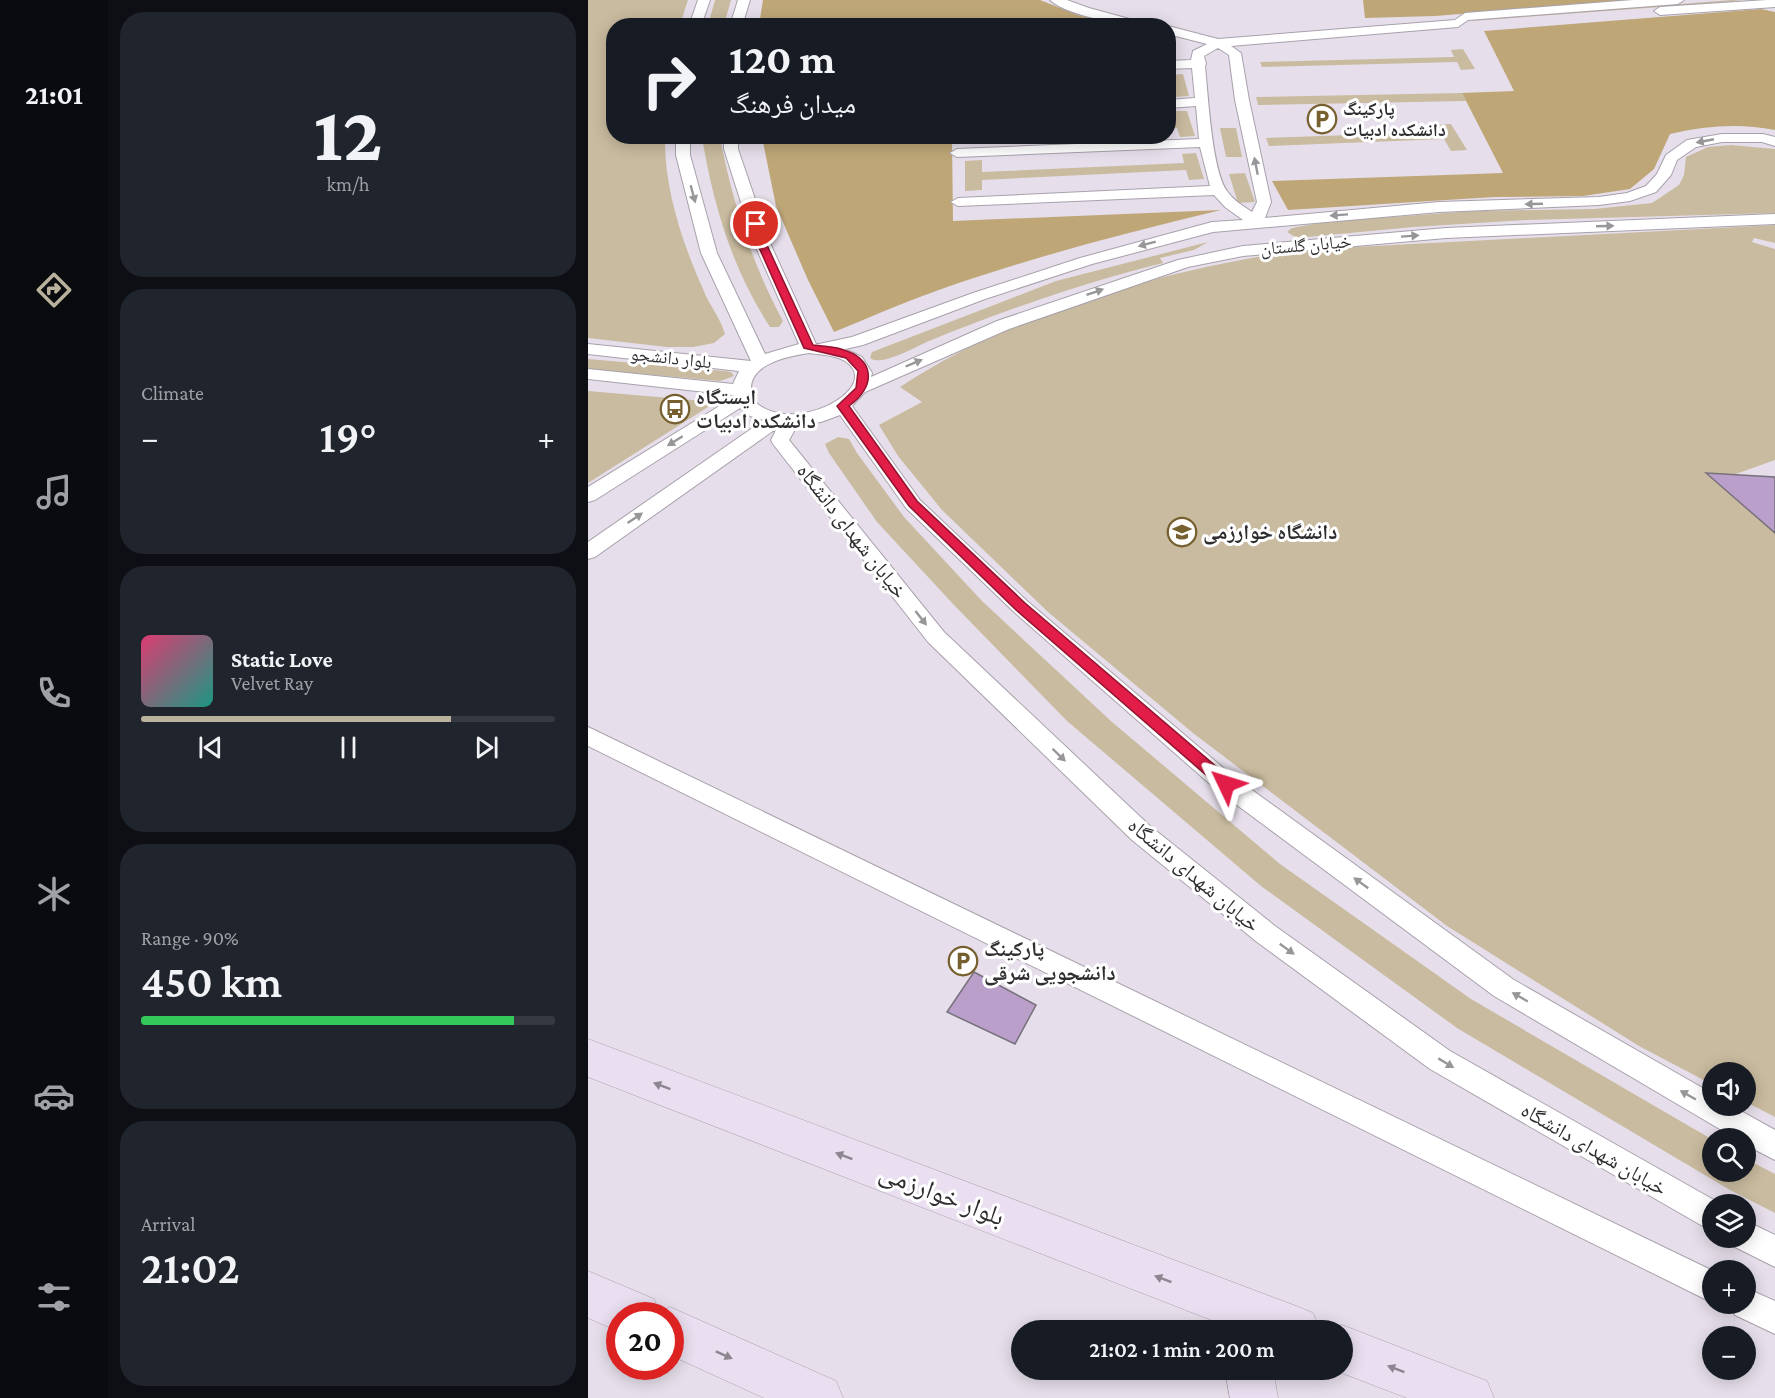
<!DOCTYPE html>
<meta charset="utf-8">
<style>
:root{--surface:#171b24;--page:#20242c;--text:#f1f3f6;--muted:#9ea1a6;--line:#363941;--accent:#bab19d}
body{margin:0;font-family:"Crimson Pro","Noto Naskh Arabic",serif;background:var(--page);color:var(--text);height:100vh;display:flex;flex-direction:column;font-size:22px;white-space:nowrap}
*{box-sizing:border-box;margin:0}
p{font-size:20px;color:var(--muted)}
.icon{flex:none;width:33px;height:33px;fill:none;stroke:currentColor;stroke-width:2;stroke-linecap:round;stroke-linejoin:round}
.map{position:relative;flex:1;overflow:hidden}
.side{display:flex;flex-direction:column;gap:12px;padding:12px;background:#0d0f14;width:480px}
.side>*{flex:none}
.guide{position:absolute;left:18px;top:18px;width:570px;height:126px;border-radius:24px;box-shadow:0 3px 15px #0003;background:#171b24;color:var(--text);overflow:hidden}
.buttons{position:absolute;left:1114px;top:1062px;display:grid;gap:12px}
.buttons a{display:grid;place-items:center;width:54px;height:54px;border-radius:50%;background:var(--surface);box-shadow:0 3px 15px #0003;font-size:30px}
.speed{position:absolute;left:18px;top:1302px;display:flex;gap:12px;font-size:30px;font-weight:700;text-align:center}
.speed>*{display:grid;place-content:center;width:78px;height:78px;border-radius:50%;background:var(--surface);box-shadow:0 3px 15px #0003;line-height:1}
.speed .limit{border:9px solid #d22;background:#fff;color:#111}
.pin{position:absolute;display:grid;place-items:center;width:51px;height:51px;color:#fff;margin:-26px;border:3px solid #fff;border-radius:50%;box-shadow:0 2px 6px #0007}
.me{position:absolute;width:66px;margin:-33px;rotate:311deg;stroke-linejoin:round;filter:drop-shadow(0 0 4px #0008)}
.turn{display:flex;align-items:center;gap:21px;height:126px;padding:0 24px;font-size:27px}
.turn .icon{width:78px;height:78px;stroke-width:2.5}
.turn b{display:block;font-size:42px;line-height:51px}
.big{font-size:45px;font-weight:600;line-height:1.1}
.side .card{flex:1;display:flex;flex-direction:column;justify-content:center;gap:9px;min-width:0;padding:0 21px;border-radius:24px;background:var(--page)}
.side .dial{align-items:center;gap:0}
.dial b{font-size:78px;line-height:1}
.song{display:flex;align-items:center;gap:18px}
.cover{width:72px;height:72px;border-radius:9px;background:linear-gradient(135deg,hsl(340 70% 55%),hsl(170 70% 35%))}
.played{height:6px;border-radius:3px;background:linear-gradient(90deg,var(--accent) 75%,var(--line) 75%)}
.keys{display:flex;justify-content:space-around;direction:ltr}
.heat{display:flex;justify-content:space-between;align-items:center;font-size:33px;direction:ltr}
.charge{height:9px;border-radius:4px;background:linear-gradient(90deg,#34c759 90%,var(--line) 0)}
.trip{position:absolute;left:423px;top:1320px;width:342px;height:60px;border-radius:30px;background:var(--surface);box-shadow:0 3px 15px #0003;font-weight:600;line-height:60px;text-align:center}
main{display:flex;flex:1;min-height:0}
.tabs{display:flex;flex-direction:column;width:108px;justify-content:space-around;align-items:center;background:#090b0e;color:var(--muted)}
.tabs .icon{width:42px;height:42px}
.tabs .on{color:var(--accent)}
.tabs b{font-size:27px;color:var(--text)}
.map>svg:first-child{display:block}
.green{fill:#c9bb9f}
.forest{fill:#bea677}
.building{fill:#ba9fca;stroke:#77717b;stroke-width:1.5}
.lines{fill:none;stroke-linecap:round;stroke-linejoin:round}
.service-casing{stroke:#a8a1ac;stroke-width:2}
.secondary-casing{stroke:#a8a1ac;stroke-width:1}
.service{fill:#fff;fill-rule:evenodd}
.secondary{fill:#e9dff0;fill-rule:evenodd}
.oneway{fill:#989698}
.oneway2{fill:#8c8690}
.route{fill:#e11d48;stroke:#92132f;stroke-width:1.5}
.labels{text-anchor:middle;stroke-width:6;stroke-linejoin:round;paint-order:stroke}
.far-poi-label{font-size:18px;font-weight:bold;fill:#302d31;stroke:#fff;text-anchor:start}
.far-street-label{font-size:18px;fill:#302d31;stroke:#fff}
.poi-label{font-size:21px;font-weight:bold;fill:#302d31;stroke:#fff;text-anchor:start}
.street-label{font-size:21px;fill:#302d31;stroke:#fff}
.near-street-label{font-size:26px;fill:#302d31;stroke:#fff}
</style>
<main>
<nav class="tabs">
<b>21:01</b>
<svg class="icon on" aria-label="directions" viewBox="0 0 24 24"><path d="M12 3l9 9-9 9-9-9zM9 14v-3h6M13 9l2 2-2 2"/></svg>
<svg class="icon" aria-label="music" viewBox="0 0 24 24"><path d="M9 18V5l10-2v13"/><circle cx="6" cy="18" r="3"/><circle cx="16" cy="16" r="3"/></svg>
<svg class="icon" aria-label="phone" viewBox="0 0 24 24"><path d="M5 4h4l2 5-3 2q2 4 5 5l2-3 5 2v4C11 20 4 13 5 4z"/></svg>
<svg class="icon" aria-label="climate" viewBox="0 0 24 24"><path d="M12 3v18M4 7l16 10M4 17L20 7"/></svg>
<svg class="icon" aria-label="car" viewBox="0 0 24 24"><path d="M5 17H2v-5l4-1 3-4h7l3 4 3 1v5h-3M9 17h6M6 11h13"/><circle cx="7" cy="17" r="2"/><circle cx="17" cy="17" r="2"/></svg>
<svg class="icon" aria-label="filters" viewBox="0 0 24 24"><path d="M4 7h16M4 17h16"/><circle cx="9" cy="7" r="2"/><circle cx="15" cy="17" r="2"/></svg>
</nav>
<section class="side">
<div class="card dial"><b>12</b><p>km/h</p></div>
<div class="card"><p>Climate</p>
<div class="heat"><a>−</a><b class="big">19°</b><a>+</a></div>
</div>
<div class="card">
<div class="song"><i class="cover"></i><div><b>Static Love</b><p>Velvet Ray</p></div></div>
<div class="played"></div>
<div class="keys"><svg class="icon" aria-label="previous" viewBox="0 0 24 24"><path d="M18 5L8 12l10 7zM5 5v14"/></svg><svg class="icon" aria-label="pause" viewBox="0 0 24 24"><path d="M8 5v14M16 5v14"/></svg><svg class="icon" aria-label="next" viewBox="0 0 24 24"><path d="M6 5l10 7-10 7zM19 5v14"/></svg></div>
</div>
<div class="card"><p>Range · 90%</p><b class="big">450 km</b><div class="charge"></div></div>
<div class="card"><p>Arrival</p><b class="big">21:02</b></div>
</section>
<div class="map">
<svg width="1187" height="1398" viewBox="0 0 1187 1398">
<rect width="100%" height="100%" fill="#e6dfeb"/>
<g class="green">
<path d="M0 0H100L92 25 26 26V136L77 137C76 188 94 242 115 289 121 305 132 317 137 334L126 343 105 347H79L0 338Z"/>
<path d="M127 0H143L136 25H120Z"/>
<path d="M1144 0 1155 1 883 21 886 20Z"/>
<path d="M875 49 887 69 873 70 869 62 674 67 672 62 866 57 863 50Z"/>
<path d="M595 74 601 96 587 97 584 87H581V82H583L581 75Z"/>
<path d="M874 93 878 101 670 105 668 97Z"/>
<path d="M586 111H599L607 136 592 137 589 128H581V119L588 118Z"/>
<path d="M863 124 879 150 863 151 856 139 681 146 678 138 851 132 848 125Z"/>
<path d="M632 128H648L654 157H638Z"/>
<path d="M114 137H132C144 201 164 264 195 321L191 327H182C144 269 125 204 114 137Z"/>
<path d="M1143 145 1187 149V213L940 220 825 227 709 238 699 232 704 228 737 222 885 211 1006 209 1064 203 1091 185 1096 175 1098 157 1120 147Z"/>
<path d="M608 153 616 179 601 180 598 170 394 180V190L377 191V161L394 160V172L596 163 594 154Z"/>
<path d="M657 173 667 202 650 203 641 174Z"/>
<path d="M1187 225V243L1166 238 1164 242 1187 249V460L1145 475 1146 498 1179 526H1187V1117L1158 1102V1072H1125V1085L1051 1046 859 926 605 733 460 612 354 510 310 456 291 425 334 402 312 387C430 309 573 272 710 250Z"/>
<path d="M620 242 606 250 572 258 575 263C495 283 417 310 341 341 327 347 293 367 282 358L284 352 468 281Z"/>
<path d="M0 359 137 371 143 372 146 376 132 381 0 369Z"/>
<path d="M0 391 128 402 0 483Z"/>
<path d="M250 437 261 439 269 453 316 517 394 601 524 722 692 864 883 999 1125 1140V1172H1158V1159L1187 1174V1213L1142 1190 869 1028 673 886 479 721 366 605 289 522 241 453 237 444Z"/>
</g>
<g class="forest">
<path d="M175 0H452L490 15 534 25H171Z"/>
<path d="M775 0H1048L847 16 777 18Z"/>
<path d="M1173 9 1187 12V130C1150 123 1118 126 1082 134L1066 169 1042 189 995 196 906 197 700 210 684 181 915 173 874 93 926 91 896 31Z"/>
<path d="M174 137H364L365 221 633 210C537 233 441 258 348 291 314 303 280 318 246 332L220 280 188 206Z"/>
</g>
<g class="building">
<path d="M1118 473 1187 477V533Z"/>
<path d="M386 972 448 1005 427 1044 359 1012Z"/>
</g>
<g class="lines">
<g class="service-casing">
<g id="service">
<path d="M110 0H122L113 26H101Z"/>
<path d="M150 0H162L154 26H142Z"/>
<path d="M462 0H479L501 8 567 26C542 26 480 17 462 0Z"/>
<path d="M1045 0H1096L1090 4 880 20 870 27 643 46 653 53 661 100 683 202 677 218 851 202 1011 197 1039 193 1058 186 1069 174 1078 155 1099 140 1134 134H1175L1187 137V146L1174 142H1134L1108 147 1089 160 1083 175 1068 192 1042 201 1011 205 851 212 625 232 504 264 397 299 275 345 257 349 274 357 284 373 283 377 409 321 590 260 655 246 858 228 1187 214V224L858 238 655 256 600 267 421 329 277 392 264 406 332 500 439 601 646 777 926 980 1125 1094V1106H1144L1187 1130V1160L1158 1145V1138H1147L906 996 630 791 425 611 318 508 252 415 233 422 209 426 201 440 356 632 562 826 687 926 862 1051 1133 1204H1125V1232L842 1069 669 942 544 840 340 642 185 444 183 440 189 428 7 557 0 559V542L176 420 162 416 152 408 7 500 0 502V487L146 397 145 395 0 379V369L145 384 151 371 0 354V344L163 361 113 253 88 155V136H102V155L129 253 177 354 211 344 166 243 136 149V136H150V149L182 243 228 344H231L264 337 385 293 492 258 624 222 655 220 637 207 626 195 370 206 363 202 370 198 622 186 612 147 369 157 362 153 369 149 611 139 608 106 580 108V100L607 98 604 68 580 69V61L603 60 605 51 619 44 580 34V26L630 39 867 20 877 13ZM630 48 641 55 647 100 669 202 664 212C655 206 646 201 639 191 624 171 620 94 617 66L618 64 616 56ZM221 353C234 355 251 355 261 364 291 391 202 438 165 400 153 366 195 357 221 353Z"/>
<path d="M1179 0H1187V7L1072 15 1066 11 1072 7Z"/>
<path d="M0 727 1125 1271V1303L0 746Z"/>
<path d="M1158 1221 1187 1235V1267L1147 1247 1143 1238H1158Z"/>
<path d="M1158 1288 1187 1301V1334L1147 1315 1142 1304H1158Z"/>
</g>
</g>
<g class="secondary-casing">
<g id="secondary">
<path d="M0 1039 708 1306 725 1313 732 1330H649L0 1077Z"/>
<path d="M0 1271 66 1299 71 1312 82 1307 248 1381 255 1398H176L82 1355V1316H32V1332L0 1318Z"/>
<path d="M754 1325 899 1381 906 1398H819L746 1370H754V1330H741Z"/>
<path d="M637 1370H685L690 1398H642Z"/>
</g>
</g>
<use href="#service" class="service"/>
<use href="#secondary" class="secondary"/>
</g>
<defs><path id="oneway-solid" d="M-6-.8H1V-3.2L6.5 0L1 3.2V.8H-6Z" transform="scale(1.5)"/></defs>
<g class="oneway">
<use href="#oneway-solid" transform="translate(1117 141) rotate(169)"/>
<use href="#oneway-solid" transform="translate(668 166) rotate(-101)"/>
<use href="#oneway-solid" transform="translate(105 194) rotate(75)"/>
<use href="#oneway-solid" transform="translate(946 204) rotate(178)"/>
<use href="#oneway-solid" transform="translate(751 215) rotate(176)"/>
<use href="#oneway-solid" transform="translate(1017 226) rotate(-2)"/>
<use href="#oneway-solid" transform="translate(822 236) rotate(-4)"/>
<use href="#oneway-solid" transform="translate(559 244) rotate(165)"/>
<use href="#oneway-solid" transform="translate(507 292) rotate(-19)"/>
<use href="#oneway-solid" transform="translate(326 363) rotate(-23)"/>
<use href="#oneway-solid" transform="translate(87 441) rotate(148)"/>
<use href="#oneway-solid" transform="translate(47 518) rotate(-34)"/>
<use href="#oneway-solid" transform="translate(333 618) rotate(52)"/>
<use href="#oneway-solid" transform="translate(471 755) rotate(44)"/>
<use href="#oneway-solid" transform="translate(773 883) rotate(-144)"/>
<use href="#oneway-solid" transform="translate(699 949) rotate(36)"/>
<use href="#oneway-solid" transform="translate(932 997) rotate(-150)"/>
<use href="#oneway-solid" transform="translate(858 1063) rotate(31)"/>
<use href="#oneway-solid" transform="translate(1100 1095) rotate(-150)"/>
</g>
<g class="oneway2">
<use href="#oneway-solid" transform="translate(74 1086) rotate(-159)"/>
<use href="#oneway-solid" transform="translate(256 1156) rotate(-159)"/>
<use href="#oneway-solid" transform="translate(575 1279) rotate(-159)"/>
<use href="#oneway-solid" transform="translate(136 1355) rotate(24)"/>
<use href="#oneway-solid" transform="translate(808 1369) rotate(-159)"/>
</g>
<path class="route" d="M168 221 172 224 178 243 225 345C234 346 244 346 253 349 288 359 288 387 261 406L329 501 437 603 644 780 646 784 644 788H633L428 610 321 506 249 406 268 388 270 371 258 358 216 348 169 243 163 224Z"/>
<defs>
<g id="parking-ring" transform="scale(1.5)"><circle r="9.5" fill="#fff" stroke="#776030" stroke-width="1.5"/><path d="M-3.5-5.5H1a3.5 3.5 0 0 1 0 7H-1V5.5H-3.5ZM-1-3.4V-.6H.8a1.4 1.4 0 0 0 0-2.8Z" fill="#776030"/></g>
<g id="bus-ring" transform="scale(1.5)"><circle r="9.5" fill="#fff" stroke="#776030" stroke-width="1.5"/><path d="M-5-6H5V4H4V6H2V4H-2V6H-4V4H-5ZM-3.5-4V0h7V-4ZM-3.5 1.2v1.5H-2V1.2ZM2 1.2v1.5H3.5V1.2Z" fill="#776030"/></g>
<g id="university-ring" transform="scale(1.5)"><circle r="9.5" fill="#fff" stroke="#776030" stroke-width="1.5"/><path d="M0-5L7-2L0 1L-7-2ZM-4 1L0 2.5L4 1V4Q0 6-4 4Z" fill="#776030"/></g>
</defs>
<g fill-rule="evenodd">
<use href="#parking-ring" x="734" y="119"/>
<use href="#bus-ring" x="87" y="409"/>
<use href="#university-ring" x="594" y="532"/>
<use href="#parking-ring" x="375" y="961"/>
</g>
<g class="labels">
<g class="far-poi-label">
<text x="755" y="115">پارکینگ<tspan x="755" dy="21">دانشکده ادبیات</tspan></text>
</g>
<g class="far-street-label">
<text transform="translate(718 245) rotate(-5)" y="6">خیابان گلستان</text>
<text transform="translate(83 358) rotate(6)" y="6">بلوار دانشجو</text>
</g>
<g class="poi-label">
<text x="108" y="404">ایستگاه<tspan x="108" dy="24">دانشکده ادبیات</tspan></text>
<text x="615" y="539">دانشگاه خوارزمی</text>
<text x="396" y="956">پارکینگ<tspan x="396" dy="24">دانشجویی شرقی</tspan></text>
</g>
<g class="street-label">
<text transform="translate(264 531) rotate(52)" y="7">خیابان شهدای دانشگاه</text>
<text transform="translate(606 875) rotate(40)" y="7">خیابان شهدای دانشگاه</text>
<text transform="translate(1006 1149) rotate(30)" y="7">خیابان شهدای دانشگاه</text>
</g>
<g class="near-street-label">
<text transform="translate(354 1194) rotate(21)" y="9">بلوار خوارزمی</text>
</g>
</g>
</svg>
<div class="buttons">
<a><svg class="icon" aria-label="sound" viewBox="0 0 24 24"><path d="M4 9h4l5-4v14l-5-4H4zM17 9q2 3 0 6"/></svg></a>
<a><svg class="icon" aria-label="search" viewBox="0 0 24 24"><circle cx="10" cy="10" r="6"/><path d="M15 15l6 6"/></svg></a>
<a><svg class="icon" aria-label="layers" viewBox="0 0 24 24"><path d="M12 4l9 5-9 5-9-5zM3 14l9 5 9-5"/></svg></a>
<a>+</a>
<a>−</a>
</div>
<div class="speed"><div class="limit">20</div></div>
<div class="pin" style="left:168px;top:224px;background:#d93025"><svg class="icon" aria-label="arrive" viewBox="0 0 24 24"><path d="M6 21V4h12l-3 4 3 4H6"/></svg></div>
<svg class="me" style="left:638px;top:784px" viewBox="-20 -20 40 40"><path d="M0-17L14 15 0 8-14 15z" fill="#e11d48" stroke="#fff" stroke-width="4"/></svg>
<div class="trip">21:02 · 1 min · 200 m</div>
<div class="guide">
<div class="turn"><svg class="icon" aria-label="right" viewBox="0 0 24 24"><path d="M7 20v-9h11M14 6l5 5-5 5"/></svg><div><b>120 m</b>میدان فرهنگ</div></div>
</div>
</div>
</main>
